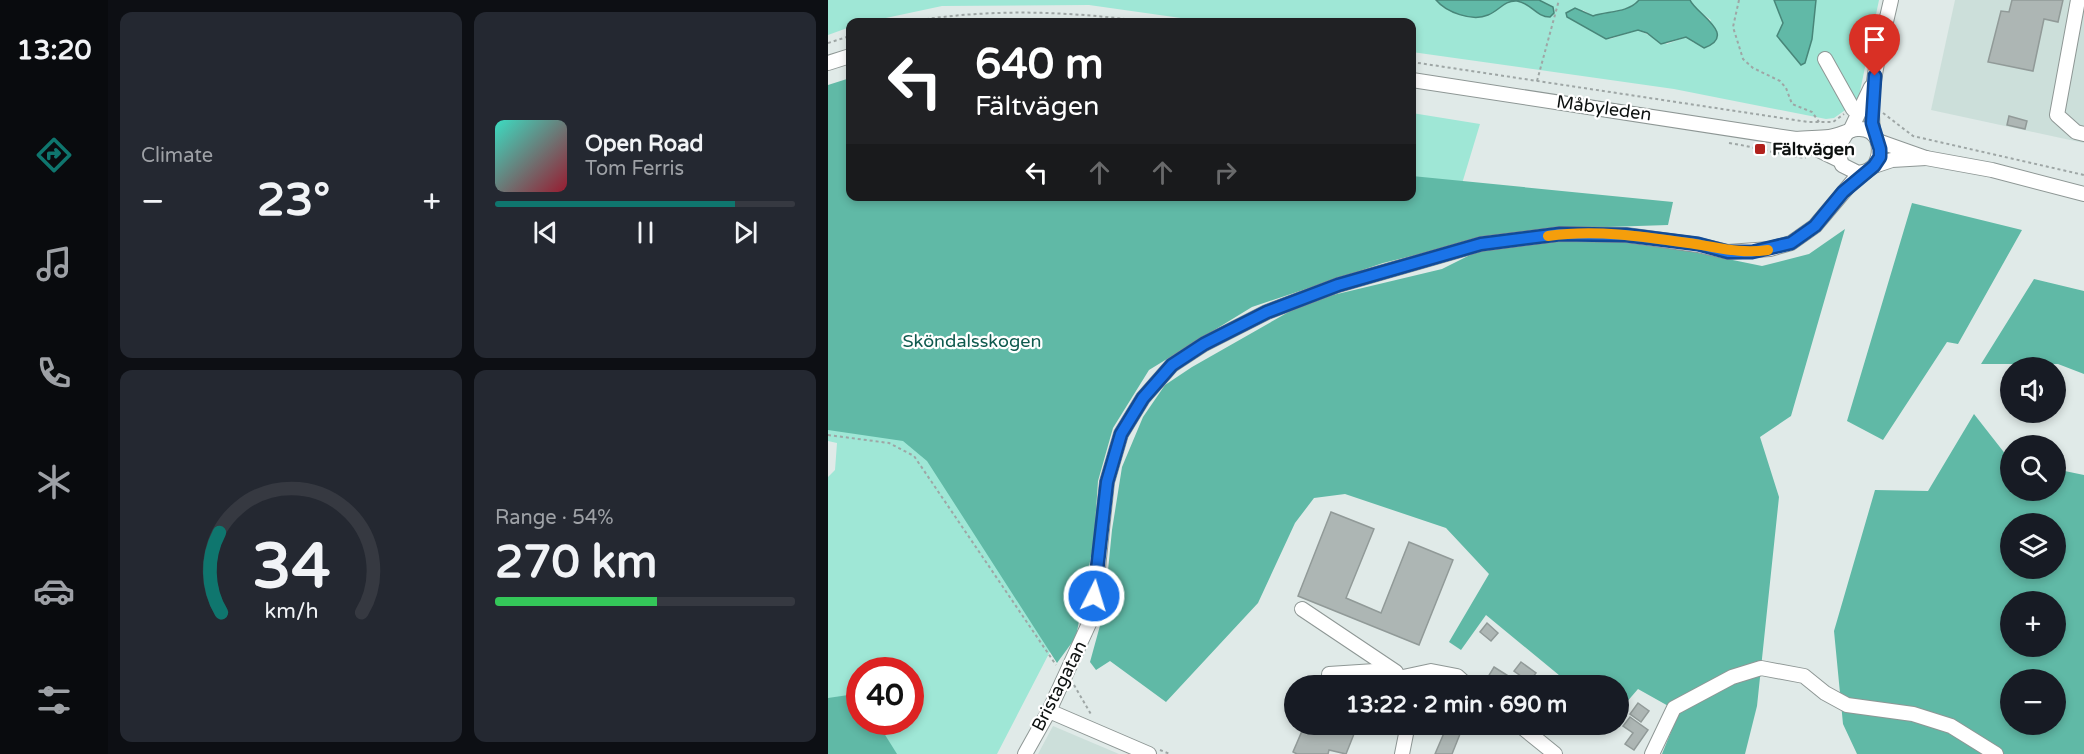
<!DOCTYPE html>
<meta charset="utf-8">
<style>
:root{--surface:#171b24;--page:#242831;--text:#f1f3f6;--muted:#9ea1a6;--line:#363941;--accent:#0f766e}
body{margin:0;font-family:"Varela Round",sans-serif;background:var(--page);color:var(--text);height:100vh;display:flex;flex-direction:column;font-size:22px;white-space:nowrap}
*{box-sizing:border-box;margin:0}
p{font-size:20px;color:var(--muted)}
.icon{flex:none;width:33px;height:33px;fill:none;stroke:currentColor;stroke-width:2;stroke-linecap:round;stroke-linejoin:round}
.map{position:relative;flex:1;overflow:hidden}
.side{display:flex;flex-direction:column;gap:12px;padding:12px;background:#0d0f14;width:720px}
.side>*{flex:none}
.banner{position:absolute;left:18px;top:18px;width:570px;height:183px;border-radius:12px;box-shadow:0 3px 9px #0003;background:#202124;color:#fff;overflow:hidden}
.buttons{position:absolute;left:1172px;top:357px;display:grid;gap:12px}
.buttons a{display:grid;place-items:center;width:66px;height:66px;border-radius:50%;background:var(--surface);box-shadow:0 3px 9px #0003;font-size:30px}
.speed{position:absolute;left:18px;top:657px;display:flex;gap:12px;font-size:30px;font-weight:700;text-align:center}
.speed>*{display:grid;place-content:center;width:78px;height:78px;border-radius:50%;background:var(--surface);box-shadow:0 3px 9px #0003;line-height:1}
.speed .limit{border:9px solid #d22;background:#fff;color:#111}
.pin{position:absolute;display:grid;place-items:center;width:51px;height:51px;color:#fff;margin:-62px -26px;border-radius:50% 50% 50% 0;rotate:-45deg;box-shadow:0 0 6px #0007}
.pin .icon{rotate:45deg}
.me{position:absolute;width:66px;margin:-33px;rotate:5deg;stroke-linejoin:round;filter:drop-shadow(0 0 4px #0008)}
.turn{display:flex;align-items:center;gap:21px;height:126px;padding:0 30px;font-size:27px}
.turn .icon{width:78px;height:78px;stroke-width:2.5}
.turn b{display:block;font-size:42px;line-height:51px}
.lanes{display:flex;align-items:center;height:57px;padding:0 30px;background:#0003;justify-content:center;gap:30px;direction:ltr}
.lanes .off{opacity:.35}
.big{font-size:45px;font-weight:800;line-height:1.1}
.side .card{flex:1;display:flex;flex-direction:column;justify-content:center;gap:9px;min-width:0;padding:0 21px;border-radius:12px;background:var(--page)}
.side .dial{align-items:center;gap:0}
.dial svg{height:156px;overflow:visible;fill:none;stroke:var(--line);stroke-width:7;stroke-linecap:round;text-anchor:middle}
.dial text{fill:var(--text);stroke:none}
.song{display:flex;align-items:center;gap:18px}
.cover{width:72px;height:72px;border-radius:9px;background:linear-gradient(135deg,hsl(170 70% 55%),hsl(350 70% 35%))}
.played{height:6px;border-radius:3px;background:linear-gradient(90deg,var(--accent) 80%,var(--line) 80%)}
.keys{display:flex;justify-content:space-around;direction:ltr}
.heat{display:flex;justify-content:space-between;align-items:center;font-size:33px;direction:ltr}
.charge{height:9px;border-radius:4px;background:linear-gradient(90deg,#34c759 54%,var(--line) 0)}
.side .tiles{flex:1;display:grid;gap:12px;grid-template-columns:repeat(2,1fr)}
.trip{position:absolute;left:456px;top:675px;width:345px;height:60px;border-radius:30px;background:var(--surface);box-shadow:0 3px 9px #0003;font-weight:800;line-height:60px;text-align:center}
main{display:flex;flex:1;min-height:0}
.tab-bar{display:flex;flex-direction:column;width:108px;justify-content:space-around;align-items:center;background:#090b0e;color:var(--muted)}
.tab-bar .icon{width:42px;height:42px}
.tab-bar .current{color:var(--accent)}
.tab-bar b{font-size:27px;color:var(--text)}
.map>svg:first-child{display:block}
.built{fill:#ccdfda}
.green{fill:#9fe7d6;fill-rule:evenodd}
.forest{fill:#60b9a6;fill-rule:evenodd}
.water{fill:#61b9a7;stroke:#488679;stroke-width:1.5}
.building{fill:#adb6b4;stroke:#919a98;stroke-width:1.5}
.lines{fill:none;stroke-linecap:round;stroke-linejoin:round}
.minor-casing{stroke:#8e9795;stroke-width:16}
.path{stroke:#9ea6a5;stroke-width:2;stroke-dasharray:3 3;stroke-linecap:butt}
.minor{stroke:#fff;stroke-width:14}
.route-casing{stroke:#114b97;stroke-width:15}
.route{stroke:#1a73e8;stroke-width:10}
.slow{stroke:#f59e0b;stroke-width:10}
.poi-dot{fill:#b1211c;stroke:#fff;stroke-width:2}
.labels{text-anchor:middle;stroke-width:4.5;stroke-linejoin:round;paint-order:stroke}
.street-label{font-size:18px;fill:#0c100f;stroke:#fff}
.poi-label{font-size:18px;font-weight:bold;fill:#0c100f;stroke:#fff;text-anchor:start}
.park-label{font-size:18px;fill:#0f5a4e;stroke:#fff}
</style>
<main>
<nav class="tab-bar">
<b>13:20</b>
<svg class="icon current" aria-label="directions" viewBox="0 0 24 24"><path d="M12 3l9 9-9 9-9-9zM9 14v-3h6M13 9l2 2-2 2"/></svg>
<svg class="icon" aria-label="music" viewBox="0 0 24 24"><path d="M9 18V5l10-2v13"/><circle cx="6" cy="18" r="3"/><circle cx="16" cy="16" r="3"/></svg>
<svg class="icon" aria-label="phone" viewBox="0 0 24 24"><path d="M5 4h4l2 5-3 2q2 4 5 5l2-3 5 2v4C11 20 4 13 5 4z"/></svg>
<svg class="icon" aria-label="climate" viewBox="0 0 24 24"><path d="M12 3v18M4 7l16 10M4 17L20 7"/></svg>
<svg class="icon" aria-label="car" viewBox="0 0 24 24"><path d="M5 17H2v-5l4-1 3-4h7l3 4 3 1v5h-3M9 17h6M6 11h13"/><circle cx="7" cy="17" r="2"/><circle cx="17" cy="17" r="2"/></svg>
<svg class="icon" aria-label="filters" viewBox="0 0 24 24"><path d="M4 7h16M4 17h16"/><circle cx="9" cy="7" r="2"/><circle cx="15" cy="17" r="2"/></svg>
</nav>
<section class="side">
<div class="tiles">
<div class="card"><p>Climate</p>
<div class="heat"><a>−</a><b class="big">23°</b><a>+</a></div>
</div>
<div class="card">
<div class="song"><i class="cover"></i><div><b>Open Road</b><p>Tom Ferris</p></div></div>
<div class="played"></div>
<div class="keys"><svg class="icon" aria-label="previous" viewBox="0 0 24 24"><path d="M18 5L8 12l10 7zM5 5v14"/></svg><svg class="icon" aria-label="pause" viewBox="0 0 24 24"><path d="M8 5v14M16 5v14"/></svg><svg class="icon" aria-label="next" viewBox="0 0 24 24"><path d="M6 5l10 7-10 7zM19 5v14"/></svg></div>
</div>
<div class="card dial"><svg viewBox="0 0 100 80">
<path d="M14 69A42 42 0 1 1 86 69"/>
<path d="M14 69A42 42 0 0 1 13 28" stroke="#0f766e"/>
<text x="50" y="56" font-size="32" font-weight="700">34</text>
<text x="50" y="72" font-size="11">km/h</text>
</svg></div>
<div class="card"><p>Range · 54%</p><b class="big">270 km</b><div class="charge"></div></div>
</div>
</section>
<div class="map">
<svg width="1256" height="754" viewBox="0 0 1256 754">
<rect width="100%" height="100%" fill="#e0eae8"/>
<g class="built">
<path d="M1127 0H1256V143L1103 110Z"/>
<path d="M225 726 291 754H210Z"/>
</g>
<g class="green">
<path d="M0 0H608C622 15 645 21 664 12 673 8 678 0 689 1 702 3 708 17 722 17L726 13 725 7 711 0H811C800 12 780 11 765 16L755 10 747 22 782 39 810 30 839 44 858 37 866 43 883 20 868 9 862 0H946L955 23 949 36 969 61 984 39 988 0H1051L1030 101 1006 118 998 119 846 89 584 52V22H381L261 5 114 6 39 22H22V27L0 35Z"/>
<path d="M0 111 22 196H584V113L652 124 623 220 493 252 278 392 228 640 169 754H0V477L7 470 9 443 0 441ZM32 670H82V722H32Z"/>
</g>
<g class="forest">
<path d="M22 78V196H584V176L845 202 840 225 749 228 656 238 555 263 424 307 321 370 285 428 270 481 266 540 248 637 229 663 99 461 75 441 0 430V85Z"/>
<path d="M1084 203 1194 230 1130 344 1119 342 1055 440 1019 421Z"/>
<path d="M1017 229 963 416 932 437 951 497 929 706 917 754H834L851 712 810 689 791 711 790 686 743 685 658 615 633 650 621 642 661 574 618 528 517 494 486 498 467 523 430 603 338 702 282 661 268 670 262 662 276 611 284 530 294 467 315 417 337 385 364 367 480 301 614 269 658 247 753 236 851 249 934 266 981 254Z"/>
<path d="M1206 279 1256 291V374L1230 364H1153Z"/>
<path d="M1146 414 1182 460V490H1227V469L1256 475V754H1029L1015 724 1006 631 1047 490 1100 491ZM1182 524H1227V568H1182ZM1182 602H1227V646H1182ZM1182 680H1227V724H1182Z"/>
<path d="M27 694 31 700 32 722H49L69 754H0V698Z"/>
</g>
<g class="water">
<path d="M608 0H711L725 7 726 13 722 17C708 17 703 3 689 1 676 0 671 11 660 15 644 22 618 12 608 0Z"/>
<path d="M811 0H862C867 13 911 35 876 48L858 37 833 44 819 33 810 30 778 39 739 17 738 13 747 8 765 16C780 11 800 13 811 0Z"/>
<path d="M988 0 984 39 977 63 973 65 949 36 955 23 946 0Z"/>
</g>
<g class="building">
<path d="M1184 0H1235L1230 22 1216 19 1205 71 1160 62 1173 11 1181 12Z"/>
<path d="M1181 116 1199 121 1197 129 1179 125Z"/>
<path d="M503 512 546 529 518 598 553 613 581 542 625 560 591 645 470 596Z"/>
<path d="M659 623 670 633 663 641 652 632Z"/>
<path d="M693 662 708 673 701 682 686 671Z"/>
<path d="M666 667 682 677 677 686 660 677Z"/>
<path d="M810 703 821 711 813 722 802 714Z"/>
<path d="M802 717 820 730 806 750 797 744 805 733 795 726Z"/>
<path d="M477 724H517L528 729 518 754 501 750 500 754H469L465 752Z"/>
<path d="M606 724H636L624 754H607L616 733 604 728Z"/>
</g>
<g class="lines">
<g class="minor-casing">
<g id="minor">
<path d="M1250 0 1229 115 1248 132 1256 134"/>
<path d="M997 59 1025 109"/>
<path d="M0 63 22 56"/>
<path d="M584 80 968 139C979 138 990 138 1001 137 1011 136 1020 130 1029 129 1052 127 1055 151 1046 166"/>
<path d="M1022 131 1043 87"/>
<path d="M1018 134 1009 149 1014 165 1030 173 1039 171"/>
<path d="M1046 135C1038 94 1054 41 1063 0"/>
<path d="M970 140 1011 160"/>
<path d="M1050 141 1098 158 1164 170 1256 194"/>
<path d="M474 609 568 672"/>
<path d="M501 674 547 671 575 677 603 671 629 676 640 686"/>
<path d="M221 711 321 754"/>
<path d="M690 724 727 754"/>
<path d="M197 754 221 711 265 615 279 482 293 434 315 398 344 365 376 344 439 312 510 285 653 244 732 234 798 235 870 245 900 252 942 249 963 243 987 226 1025 181 1046 166 1064 160 1098 158"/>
<path d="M574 754 580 724"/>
<path d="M824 754 846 708 904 677 933 668 976 676 997 693 1019 705 1085 714 1123 726 1168 754"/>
</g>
</g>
<g class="path">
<path d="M911 0 905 27 915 59 925 68 952 81 958 88 964 104 984 112 991 122"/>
<path d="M80 22C161 8 240 11 320 22"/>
<path d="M0 43 22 36"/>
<path d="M584 62 980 122H1005L1016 114"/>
<path d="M709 81 731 0"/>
<path d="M1055 113 1085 136 1256 175"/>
<path d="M901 143C928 147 951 155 978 158"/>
<path d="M0 435 61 443 86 456 228 665"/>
<path d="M246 685 264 716"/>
<path d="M332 750 342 754"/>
</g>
<use href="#minor" class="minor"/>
</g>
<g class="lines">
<g class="route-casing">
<path id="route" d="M266 596 279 482 293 434 315 398 344 365 376 344 439 312 510 285 653 244 732 234 798 235 870 244 900 252H924L963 243 987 226 1015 192 1046 166 1052 157V149L1044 123 1047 76"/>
</g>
<use href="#route" class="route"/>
<path class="slow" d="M720 236C769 229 819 237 867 244 893 248 913 254 940 250"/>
</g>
<rect class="poi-dot" x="926" y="143" width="12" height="12" rx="3"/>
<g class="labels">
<g class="street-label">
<text transform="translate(776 108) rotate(8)" y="6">Måbyleden</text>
<text transform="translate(231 686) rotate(-63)" y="6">Bristagatan</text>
</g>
<g class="poi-label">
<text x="944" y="155">Fältvägen</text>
</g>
<g class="park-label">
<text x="144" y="347">Sköndalsskogen</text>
</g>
</g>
</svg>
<div class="buttons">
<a><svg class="icon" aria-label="sound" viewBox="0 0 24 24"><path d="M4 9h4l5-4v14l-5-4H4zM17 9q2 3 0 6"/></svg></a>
<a><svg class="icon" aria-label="search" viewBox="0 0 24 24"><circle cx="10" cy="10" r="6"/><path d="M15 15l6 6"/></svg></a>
<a><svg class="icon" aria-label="layers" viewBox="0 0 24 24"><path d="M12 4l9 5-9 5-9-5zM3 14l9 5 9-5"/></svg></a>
<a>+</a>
<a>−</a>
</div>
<div class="speed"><div class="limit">40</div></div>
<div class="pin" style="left:1047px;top:76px;background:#d93025"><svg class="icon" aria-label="arrive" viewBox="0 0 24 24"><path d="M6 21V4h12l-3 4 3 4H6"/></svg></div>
<svg class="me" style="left:266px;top:596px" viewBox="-20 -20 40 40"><circle r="17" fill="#1a73e8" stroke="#fff" stroke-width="3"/><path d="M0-11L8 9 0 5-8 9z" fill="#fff"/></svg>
<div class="trip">13:22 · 2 min · 690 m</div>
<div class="banner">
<div class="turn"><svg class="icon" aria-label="left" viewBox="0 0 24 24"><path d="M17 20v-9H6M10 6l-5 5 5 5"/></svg><div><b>640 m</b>Fältvägen</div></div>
<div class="lanes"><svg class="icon" aria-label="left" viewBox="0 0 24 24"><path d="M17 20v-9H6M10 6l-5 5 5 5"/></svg><svg class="icon off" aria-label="ahead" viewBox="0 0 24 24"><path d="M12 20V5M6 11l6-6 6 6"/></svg><svg class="icon off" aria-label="ahead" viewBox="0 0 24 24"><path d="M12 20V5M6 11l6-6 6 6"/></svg><svg class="icon off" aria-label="right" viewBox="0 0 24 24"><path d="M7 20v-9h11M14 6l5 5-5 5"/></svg></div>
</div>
</div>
</main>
